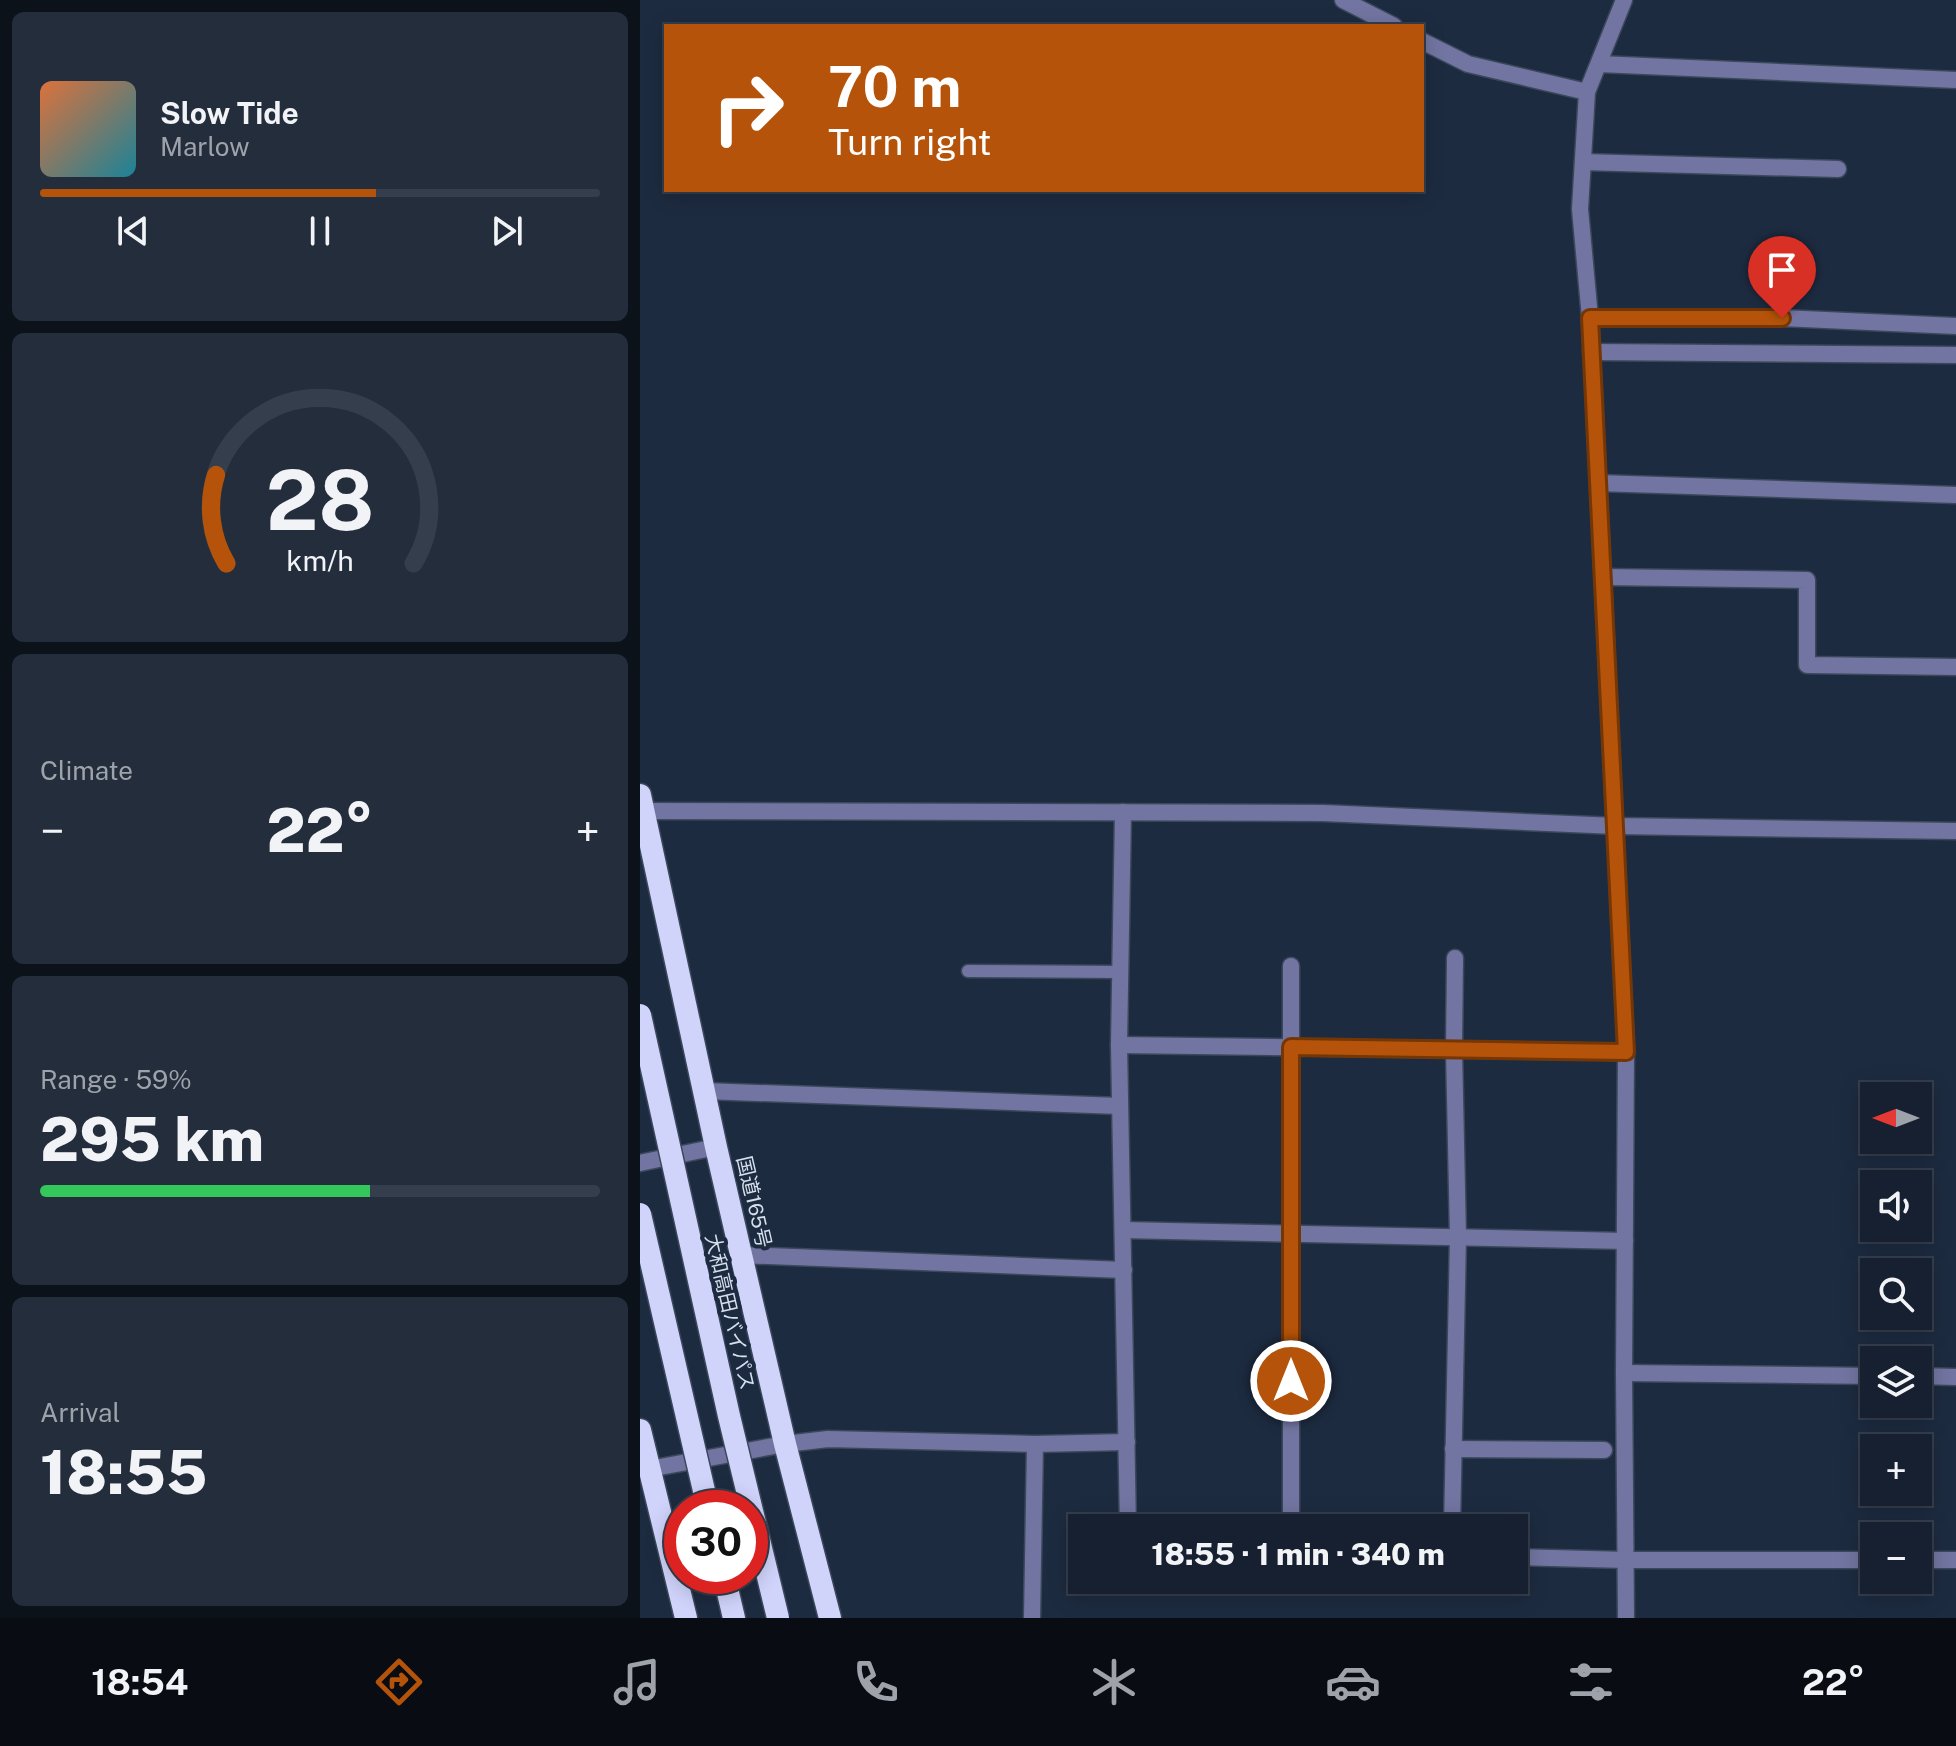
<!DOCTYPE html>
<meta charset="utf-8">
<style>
:root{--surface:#162030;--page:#232d3c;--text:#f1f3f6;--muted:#9ea3ab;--line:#353e4c;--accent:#b45309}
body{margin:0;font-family:"Public Sans","Noto Sans JP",sans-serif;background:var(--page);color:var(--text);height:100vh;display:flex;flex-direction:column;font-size:30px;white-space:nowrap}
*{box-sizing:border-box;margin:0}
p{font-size:26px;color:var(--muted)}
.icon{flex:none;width:44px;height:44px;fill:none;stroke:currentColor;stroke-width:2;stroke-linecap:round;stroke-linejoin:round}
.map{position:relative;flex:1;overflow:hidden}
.sheet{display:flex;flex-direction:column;gap:12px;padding:12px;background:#0c121a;width:640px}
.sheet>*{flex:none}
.guide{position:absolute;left:24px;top:24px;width:760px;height:168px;border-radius:0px;box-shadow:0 4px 20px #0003,0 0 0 2px var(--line);background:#b45309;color:#fff;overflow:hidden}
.needle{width:52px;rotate:270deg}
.fabs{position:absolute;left:1220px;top:1082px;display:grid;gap:16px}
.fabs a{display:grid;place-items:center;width:72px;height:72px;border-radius:0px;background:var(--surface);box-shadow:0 4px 20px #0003,0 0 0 2px var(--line);font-size:40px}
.speed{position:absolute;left:24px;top:1490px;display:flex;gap:16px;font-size:40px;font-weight:700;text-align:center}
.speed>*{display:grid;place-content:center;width:104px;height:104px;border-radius:50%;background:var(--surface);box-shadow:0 4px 20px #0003,0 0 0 2px var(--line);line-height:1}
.speed .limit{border:12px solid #d22;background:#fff;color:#111}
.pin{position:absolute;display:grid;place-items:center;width:68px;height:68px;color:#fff;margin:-82px -34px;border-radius:50% 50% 50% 0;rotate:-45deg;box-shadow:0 0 8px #0007}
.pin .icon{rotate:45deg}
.me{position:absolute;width:88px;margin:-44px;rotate:0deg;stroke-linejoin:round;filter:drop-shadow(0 0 6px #0008)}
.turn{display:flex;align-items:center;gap:28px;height:168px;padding:0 32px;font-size:36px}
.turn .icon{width:104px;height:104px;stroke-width:2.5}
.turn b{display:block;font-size:56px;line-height:68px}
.big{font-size:60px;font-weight:800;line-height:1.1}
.sheet .tile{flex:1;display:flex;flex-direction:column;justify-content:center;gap:12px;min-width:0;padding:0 28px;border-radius:12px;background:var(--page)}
.sheet .dial{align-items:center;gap:0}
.dial svg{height:208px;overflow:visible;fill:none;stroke:var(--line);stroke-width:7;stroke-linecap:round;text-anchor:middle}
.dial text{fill:var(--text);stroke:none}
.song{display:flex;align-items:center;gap:24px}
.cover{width:96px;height:96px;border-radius:12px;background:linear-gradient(135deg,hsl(20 70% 55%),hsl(190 70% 35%))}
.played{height:8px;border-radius:4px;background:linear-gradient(90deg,var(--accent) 60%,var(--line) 60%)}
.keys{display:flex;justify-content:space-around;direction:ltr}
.heat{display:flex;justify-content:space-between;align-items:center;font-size:44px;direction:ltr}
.charge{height:12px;border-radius:6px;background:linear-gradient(90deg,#34c759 59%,var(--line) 0)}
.trip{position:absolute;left:428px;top:1514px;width:460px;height:80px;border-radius:0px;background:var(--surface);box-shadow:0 4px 20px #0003,0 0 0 2px var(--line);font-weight:800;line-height:80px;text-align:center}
.tab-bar{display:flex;height:128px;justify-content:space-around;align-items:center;background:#090d13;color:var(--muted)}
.tab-bar .icon{width:56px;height:56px}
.tab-bar .active{color:var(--accent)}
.tab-bar b{font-size:36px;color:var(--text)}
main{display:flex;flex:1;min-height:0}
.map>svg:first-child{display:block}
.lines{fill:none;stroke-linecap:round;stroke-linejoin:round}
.service-casing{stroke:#3b485c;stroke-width:15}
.minor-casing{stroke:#3b485c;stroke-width:19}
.trunk-casing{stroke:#3b485c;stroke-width:25}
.service{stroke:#7275a1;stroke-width:12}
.minor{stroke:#7275a1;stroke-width:16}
.trunk{stroke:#d0d4fb;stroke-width:22}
.trunk-bridge-casing{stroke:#3b485c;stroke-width:25;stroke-linecap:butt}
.trunk-bridge{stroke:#d0d4fb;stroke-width:22}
.route-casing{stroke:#753606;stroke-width:20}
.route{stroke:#b45309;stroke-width:14}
.labels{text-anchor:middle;stroke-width:8;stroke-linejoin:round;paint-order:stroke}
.street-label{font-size:20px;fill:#d6dfed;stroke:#1d2b40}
</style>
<main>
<section class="sheet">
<div class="tile">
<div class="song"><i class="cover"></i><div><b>Slow Tide</b><p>Marlow</p></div></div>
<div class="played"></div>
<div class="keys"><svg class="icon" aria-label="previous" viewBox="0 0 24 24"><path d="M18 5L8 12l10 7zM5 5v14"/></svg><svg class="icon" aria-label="pause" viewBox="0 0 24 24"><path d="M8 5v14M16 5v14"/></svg><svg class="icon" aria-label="next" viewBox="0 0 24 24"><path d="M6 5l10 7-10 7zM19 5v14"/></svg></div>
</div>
<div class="tile dial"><svg viewBox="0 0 100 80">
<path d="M14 69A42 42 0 1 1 86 69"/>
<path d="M14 69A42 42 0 0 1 10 35" stroke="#b45309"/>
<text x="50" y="56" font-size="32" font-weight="700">28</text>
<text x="50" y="72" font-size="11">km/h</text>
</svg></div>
<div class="tile"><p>Climate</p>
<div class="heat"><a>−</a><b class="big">22°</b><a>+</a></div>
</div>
<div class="tile"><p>Range · 59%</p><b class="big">295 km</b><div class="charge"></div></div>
<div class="tile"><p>Arrival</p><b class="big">18:55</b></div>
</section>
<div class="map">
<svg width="1316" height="1618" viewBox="0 0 1316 1618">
<rect width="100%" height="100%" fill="#1d2b40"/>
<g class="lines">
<g class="service-casing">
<path id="service" d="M328 971 480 972"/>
</g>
<g class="minor-casing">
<g id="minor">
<path d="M703 0 754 26"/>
<path d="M984 0 947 92 940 209 950 318 986 1052 984 1373 986 1618"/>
<path d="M782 41 828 64 947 92"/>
<path d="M959 64 1316 80"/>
<path d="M943 162 1198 169"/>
<path d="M950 318H1142L1316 326"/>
<path d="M951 352 1316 355"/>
<path d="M958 483 1316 495"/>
<path d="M963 577 1167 580V665L1316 667"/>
<path d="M0 811 683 813 976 826 1316 831"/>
<path d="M483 812 479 1045 488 1528"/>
<path d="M651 966V1528"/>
<path d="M479 1045 986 1052"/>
<path d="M64 1091 480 1106"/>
<path d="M0 1163 76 1147"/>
<path d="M483 1230 985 1241"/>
<path d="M101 1255 484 1270"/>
<path d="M984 1373 1234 1376"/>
<path d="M1278 1376 1316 1377"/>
<path d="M813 1449 964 1450"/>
<path d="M9 1469 145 1444 188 1439 395 1444 487 1442"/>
<path d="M812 1528 818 1237 814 1050 815 958"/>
<path d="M874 1557 986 1560H1234"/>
<path d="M1278 1560H1316"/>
<path d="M392 1618 395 1444"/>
</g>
</g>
<g class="trunk-casing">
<g id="trunk">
<path d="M0 795 76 1147 145 1444 190 1618"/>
<path d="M0 1430 46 1618"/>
<path d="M84 1576 94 1618"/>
</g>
</g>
<use href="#service" class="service"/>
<use href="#minor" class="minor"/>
<use href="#trunk" class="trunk"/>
<g class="trunk-bridge-casing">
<g id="trunk-bridge">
<path d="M0 1015 89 1416 138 1618"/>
<path d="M0 1214 68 1508"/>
</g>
</g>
<use href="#trunk-bridge" class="trunk-bridge"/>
</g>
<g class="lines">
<g class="route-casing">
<path id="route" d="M651 1381V1047L986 1052 950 318H1142"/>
</g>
<use href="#route" class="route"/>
</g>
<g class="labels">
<g class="street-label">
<text transform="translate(114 1202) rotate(77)" y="7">国道165号</text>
<text transform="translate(90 1312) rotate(77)" y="7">大和高田バイパス</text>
</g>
</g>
</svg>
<div class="fabs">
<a><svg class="needle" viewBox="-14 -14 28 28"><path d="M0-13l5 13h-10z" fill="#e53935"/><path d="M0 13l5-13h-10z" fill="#9ea3ab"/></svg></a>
<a><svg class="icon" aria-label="sound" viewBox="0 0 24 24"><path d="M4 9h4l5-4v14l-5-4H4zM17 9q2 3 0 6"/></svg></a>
<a><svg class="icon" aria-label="search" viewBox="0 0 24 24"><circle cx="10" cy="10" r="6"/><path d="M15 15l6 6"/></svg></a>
<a><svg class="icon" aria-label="layers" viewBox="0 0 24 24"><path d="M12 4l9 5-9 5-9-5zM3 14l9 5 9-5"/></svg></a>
<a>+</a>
<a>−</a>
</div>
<div class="speed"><div class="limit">30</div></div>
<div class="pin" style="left:1142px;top:318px;background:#d93025"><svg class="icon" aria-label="arrive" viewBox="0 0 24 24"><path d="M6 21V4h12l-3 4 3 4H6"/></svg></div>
<svg class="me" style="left:651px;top:1381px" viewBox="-20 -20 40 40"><circle r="17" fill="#b45309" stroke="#fff" stroke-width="3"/><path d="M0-11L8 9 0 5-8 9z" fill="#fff"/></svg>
<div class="trip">18:55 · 1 min · 340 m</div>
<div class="guide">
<div class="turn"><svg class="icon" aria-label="right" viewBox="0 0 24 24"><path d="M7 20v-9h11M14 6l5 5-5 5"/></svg><div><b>70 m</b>Turn right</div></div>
</div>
</div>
</main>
<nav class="tab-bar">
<b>18:54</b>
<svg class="icon active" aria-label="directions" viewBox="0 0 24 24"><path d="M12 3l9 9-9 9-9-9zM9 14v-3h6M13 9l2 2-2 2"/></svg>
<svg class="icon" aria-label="music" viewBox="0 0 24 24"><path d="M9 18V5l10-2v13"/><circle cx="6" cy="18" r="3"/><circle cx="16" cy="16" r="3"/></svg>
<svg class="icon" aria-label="phone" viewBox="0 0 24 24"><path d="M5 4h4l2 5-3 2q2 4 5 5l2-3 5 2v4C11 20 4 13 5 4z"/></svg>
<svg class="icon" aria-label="climate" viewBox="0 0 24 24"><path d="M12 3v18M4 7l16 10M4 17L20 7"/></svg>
<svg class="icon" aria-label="car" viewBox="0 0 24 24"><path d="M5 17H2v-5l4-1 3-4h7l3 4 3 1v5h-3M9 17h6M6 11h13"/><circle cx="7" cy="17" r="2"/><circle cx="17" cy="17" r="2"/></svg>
<svg class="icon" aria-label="filters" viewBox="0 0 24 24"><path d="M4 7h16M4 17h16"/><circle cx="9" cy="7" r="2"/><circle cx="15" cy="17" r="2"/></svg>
<b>22°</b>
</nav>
